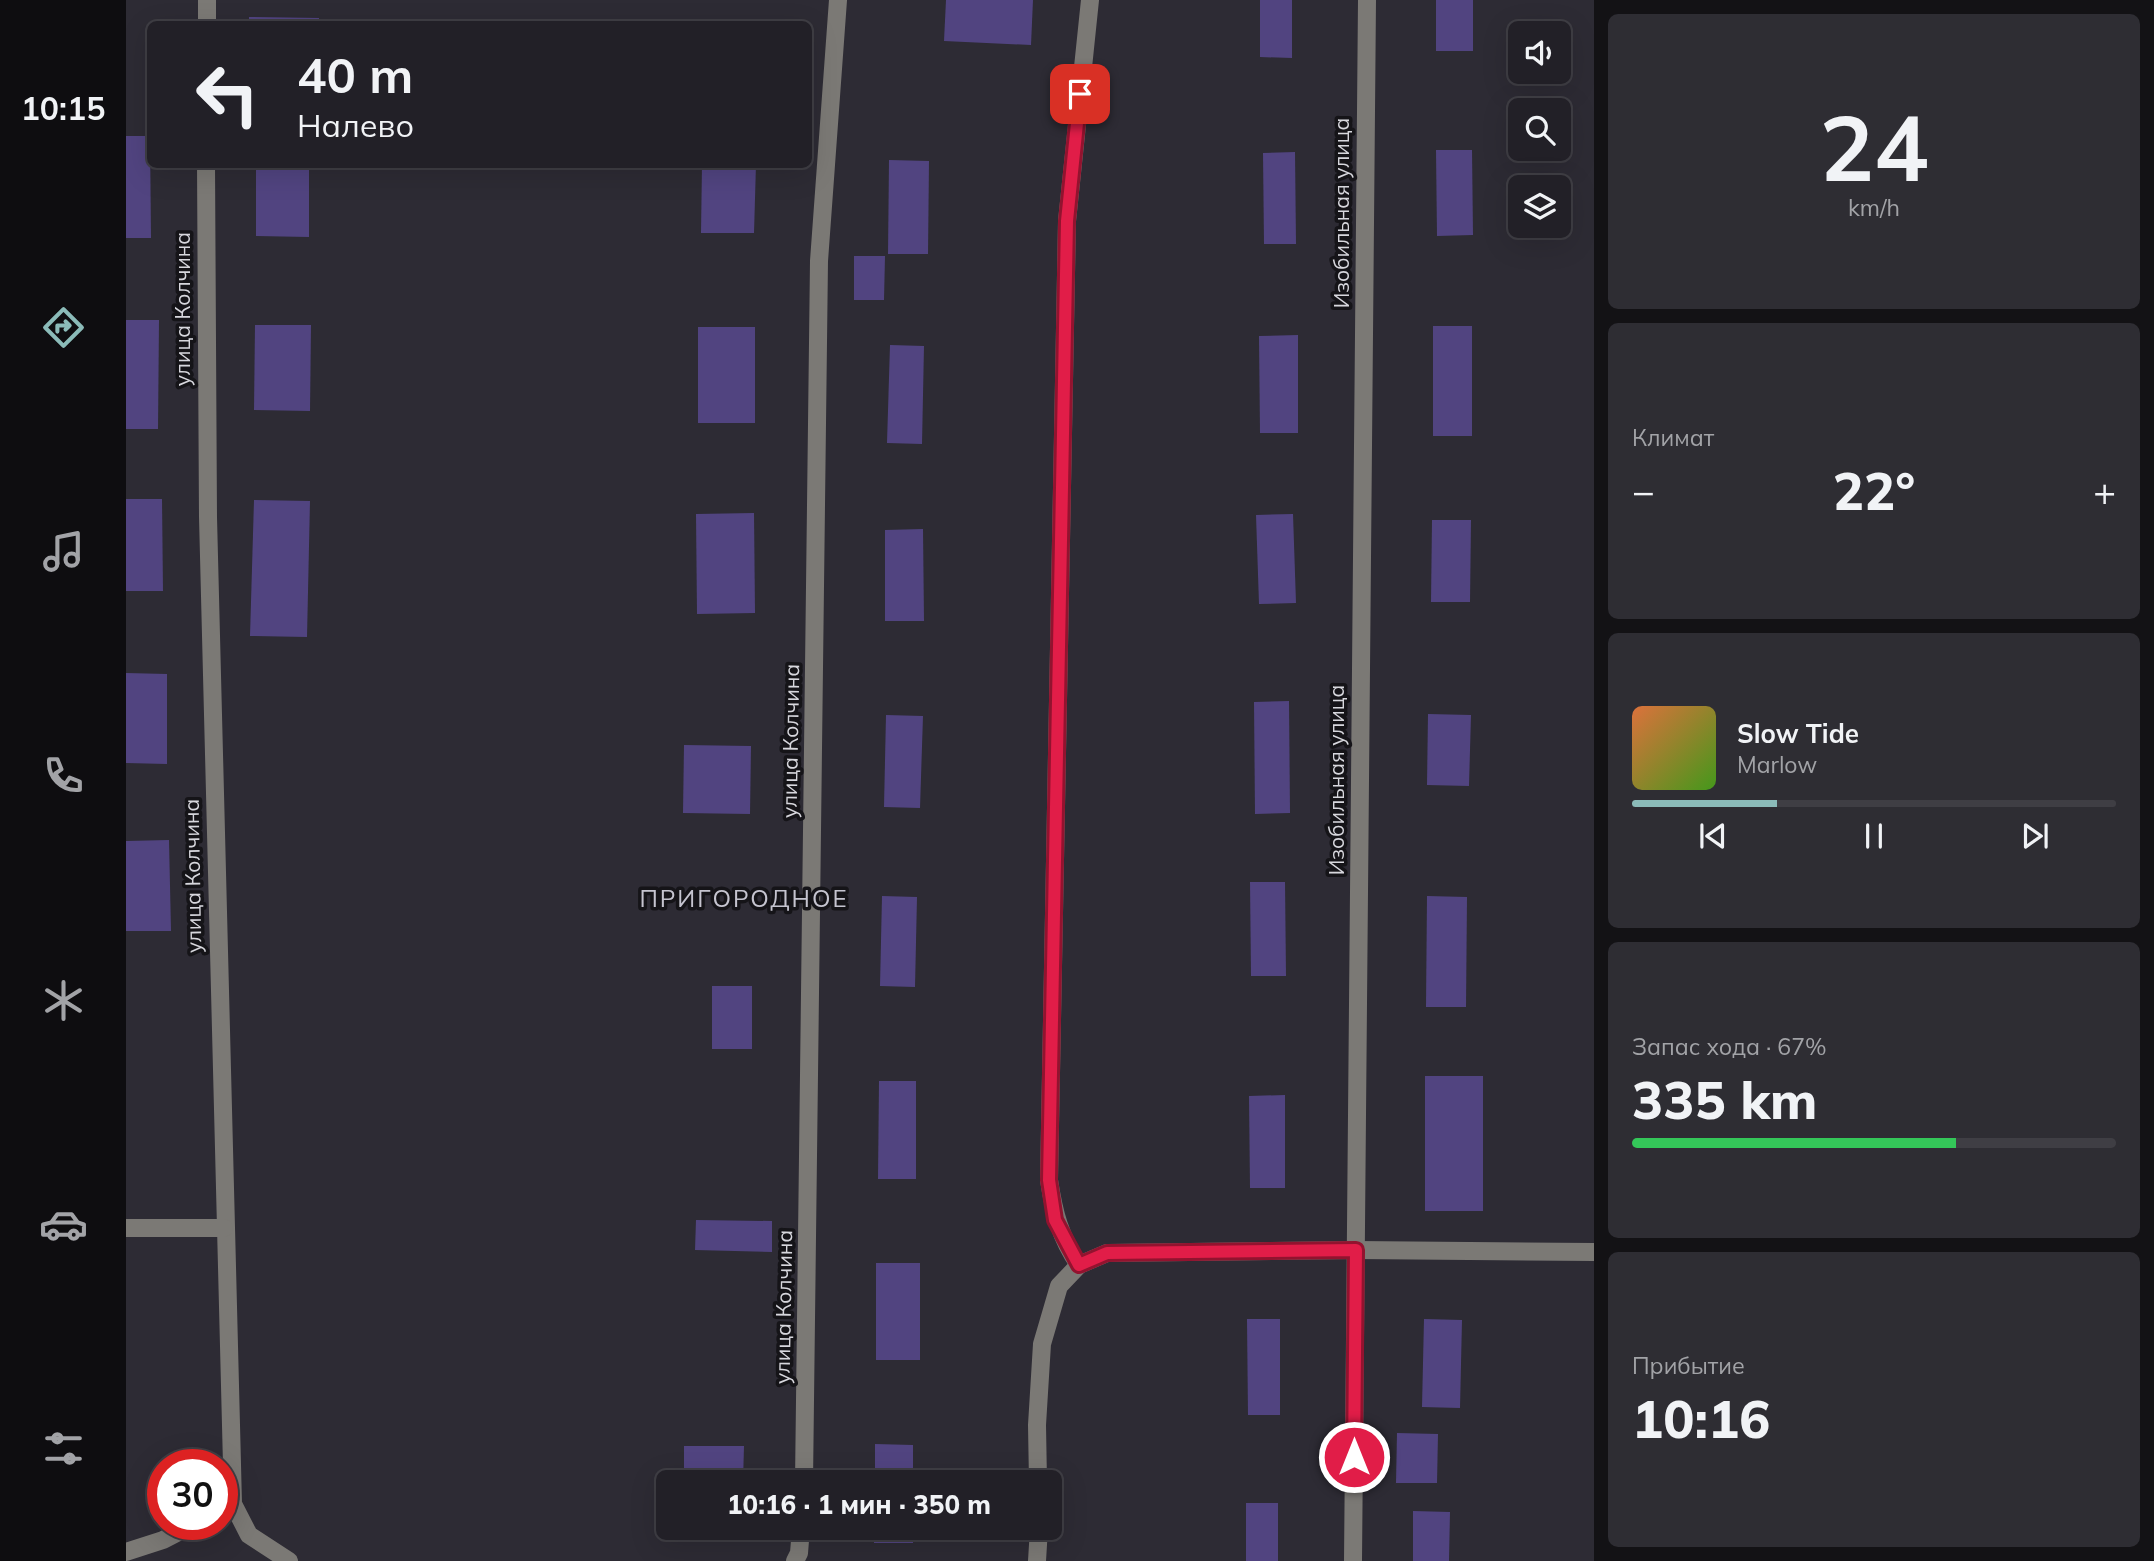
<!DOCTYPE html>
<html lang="ru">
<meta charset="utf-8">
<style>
:root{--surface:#222027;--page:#2e2d33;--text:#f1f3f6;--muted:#a2a3a7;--line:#3f3e44;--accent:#8bbbb9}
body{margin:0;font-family:Mulish,sans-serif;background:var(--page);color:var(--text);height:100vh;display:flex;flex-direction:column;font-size:26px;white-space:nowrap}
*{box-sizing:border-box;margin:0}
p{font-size:23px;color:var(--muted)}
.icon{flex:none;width:38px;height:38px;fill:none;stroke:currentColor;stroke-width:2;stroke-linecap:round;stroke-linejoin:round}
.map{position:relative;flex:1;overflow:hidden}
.details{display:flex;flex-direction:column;gap:14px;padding:14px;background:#131215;width:560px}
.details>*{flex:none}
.guide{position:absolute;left:21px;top:21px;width:665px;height:147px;border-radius:10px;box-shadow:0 7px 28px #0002,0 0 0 2px var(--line);background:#222027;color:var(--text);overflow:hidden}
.buttons{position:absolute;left:1382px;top:21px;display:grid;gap:14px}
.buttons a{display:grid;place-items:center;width:63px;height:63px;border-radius:10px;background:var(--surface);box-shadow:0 7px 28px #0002,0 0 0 2px var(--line);font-size:35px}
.speed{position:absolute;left:21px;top:1449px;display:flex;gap:14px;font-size:35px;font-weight:700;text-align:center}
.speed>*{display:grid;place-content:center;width:91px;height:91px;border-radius:50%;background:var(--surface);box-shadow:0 7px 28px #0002,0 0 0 2px var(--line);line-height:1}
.speed .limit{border:10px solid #d22;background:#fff;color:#111}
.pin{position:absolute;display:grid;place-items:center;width:60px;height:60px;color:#fff;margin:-30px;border-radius:14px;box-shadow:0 4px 10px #0006}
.me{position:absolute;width:77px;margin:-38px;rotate:0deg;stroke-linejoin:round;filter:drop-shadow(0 0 5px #0008)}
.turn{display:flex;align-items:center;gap:24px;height:147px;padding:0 35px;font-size:32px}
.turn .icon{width:91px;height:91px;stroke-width:2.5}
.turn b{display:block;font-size:49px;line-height:60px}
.big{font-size:52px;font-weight:800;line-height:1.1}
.details .widget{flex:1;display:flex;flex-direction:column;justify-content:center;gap:10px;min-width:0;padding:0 24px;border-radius:10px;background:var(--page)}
.details .dial{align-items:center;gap:0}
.dial b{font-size:91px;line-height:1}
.song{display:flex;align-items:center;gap:21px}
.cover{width:84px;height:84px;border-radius:10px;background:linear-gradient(135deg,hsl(20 70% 55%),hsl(100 70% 35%))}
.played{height:7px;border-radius:4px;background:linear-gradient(90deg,var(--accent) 30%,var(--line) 30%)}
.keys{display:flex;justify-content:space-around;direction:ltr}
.heat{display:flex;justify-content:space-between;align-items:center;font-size:38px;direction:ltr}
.charge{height:10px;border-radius:5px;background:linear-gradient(90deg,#34c759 67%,var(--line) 0)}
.trip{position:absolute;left:530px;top:1470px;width:406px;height:70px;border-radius:10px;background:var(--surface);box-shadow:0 7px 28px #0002,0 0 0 2px var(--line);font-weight:800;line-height:70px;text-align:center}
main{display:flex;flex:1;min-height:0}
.dock{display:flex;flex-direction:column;width:126px;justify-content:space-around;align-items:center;background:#0e0d10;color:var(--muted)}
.dock .icon{width:49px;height:49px}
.dock .active{color:var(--accent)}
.dock b{font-size:32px;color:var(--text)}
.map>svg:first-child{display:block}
.building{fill:#514480}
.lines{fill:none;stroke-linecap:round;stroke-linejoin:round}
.minor{stroke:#7b7975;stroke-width:18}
.route-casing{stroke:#92132f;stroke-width:18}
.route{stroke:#e11d48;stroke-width:12}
.labels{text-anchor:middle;stroke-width:7;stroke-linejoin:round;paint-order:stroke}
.street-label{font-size:21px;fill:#d7d7dd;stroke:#151418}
.quarter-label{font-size:24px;letter-spacing:2px;fill:#c5c4cf;stroke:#151418}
</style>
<main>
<nav class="dock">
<b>10:15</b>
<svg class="icon active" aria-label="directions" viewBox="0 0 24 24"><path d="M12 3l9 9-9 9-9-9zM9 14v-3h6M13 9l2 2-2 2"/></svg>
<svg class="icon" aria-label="music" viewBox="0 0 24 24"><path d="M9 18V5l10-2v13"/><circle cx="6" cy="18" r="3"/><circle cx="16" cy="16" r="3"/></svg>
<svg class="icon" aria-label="phone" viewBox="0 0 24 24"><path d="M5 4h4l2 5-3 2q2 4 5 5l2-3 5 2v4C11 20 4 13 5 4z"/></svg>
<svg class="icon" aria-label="climate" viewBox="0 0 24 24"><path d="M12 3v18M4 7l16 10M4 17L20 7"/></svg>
<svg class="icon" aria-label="car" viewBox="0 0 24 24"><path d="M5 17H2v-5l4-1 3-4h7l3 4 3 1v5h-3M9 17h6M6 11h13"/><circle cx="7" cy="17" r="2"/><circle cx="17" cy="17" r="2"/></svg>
<svg class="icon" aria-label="filters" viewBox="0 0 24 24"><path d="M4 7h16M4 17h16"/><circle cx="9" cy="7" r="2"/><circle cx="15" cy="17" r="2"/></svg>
</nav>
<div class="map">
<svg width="1468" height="1561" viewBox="0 0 1468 1561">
<rect width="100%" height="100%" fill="#2d2b34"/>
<g class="building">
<path d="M820 0H907L905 45 818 41Z"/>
<path d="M1134 0H1166V58L1134 57Z"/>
<rect x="1310" y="0" width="37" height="51"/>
<path d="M123 17 193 18V24H123Z"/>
<path d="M0 136H24L25 238H0Z"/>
<path d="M1310 150H1346L1347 235 1311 236Z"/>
<path d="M1169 152 1170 244H1138L1137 153Z"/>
<path d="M763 160 803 161 802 254H762Z"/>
<path d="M130 164H183V237L130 236Z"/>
<path d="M576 164H630L628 233H575Z"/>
<path d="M728 256H759L758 300H728Z"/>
<path d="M0 320H33L32 429H0Z"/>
<path d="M129 325H185L184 411 128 410Z"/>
<rect x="1307" y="326" width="39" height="110"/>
<rect x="572" y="327" width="57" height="96"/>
<path d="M1172 335V433H1134L1133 336Z"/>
<path d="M764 345 798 346 796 444 761 443Z"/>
<path d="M0 499H36L37 591H0Z"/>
<path d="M128 500 184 501 181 637 124 636Z"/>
<path d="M628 513 629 613 571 614 570 514Z"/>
<path d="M1167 514 1170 603 1133 604 1130 515Z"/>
<path d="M1306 520H1345L1344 602H1305Z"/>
<path d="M797 529 798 621H759V530Z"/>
<path d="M0 673 41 674V764L0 763Z"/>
<path d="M1163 701 1164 813 1129 814 1128 702Z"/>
<path d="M1302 714 1345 715 1343 786 1301 785Z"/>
<path d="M760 715 797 716 794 808 758 807Z"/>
<path d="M558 745 625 746 624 814 557 813Z"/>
<path d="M43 840 45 931H0V841Z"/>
<path d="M1124 882H1159L1160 976H1125Z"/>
<path d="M756 896 791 897 789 987 754 986Z"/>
<path d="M1301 896 1341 897 1340 1007H1300Z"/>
<rect x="586" y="986" width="40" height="63"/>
<rect x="1299" y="1076" width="58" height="135"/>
<path d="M753 1081H790V1179H752Z"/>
<path d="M1159 1095V1188H1124L1123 1096Z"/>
<path d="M570 1220 646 1221V1252L569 1250Z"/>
<rect x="750" y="1263" width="44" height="97"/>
<path d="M1121 1319H1154V1415H1122Z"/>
<path d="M1298 1319 1336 1320 1334 1408 1296 1407Z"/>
<path d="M1271 1433 1312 1434 1311 1483H1270Z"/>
<path d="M749 1444 787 1445V1482H749Z"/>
<path d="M558 1446H618L617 1482H558Z"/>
<rect x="1120" y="1503" width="32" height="58"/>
<path d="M1287 1511 1324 1512 1323 1561H1287Z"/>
<rect x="748" y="1528" width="39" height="15"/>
</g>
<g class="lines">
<g class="minor">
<path d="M81 24V0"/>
<path d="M80 164 82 517 107 1504 123 1535 163 1561"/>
<path d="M0 1228H98"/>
<path d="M953 1265C934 1237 928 1213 923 1180L941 221 964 0"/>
<path d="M678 1482 693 261 712 0"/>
<path d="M912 1482 911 1425 916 1344 933 1286 953 1265 981 1253 1230 1250 1468 1252"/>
<path d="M0 1552 37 1540 68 1524"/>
<path d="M669 1561 673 1553 675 1528"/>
<path d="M911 1561 913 1528"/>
<path d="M1227 1561 1241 0"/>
</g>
</g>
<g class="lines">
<g class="route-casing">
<path id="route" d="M954 94 941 221 923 1180 929 1220 953 1265 981 1253 1230 1250 1228 1457"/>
</g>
<use href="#route" class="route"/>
</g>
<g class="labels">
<g class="street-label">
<text transform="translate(1216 213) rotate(-90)" y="7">Изобильная улица</text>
<text transform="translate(57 309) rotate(-90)" y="7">улица Колчина</text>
<text transform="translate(665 741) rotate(-89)" y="7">улица Колчина</text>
<text transform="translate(1211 780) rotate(-90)" y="7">Изобильная улица</text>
<text transform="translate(67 876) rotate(-91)" y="7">улица Колчина</text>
<text transform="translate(658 1307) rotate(-89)" y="7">улица Колчина</text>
</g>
<g class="quarter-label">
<text x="618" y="907">ПРИГОРОДНОЕ</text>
</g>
</g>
</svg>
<div class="buttons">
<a><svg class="icon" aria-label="sound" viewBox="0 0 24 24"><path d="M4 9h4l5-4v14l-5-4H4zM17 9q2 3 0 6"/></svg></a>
<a><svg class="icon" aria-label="search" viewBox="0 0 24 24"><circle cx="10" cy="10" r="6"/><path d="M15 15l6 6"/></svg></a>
<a><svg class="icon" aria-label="layers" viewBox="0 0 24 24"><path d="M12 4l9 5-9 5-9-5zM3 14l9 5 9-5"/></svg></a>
</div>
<div class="speed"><div class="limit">30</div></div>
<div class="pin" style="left:954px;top:94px;background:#d93025"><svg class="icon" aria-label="arrive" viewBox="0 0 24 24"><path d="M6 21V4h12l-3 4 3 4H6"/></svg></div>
<svg class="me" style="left:1228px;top:1457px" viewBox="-20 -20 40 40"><circle r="17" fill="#e11d48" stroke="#fff" stroke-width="3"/><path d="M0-11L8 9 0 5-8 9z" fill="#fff"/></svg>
<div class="trip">10:16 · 1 мин · 350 m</div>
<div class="guide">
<div class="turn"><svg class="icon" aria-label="left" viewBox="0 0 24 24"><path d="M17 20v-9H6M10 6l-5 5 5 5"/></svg><div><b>40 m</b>Налево</div></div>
</div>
</div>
<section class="details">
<div class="widget dial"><b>24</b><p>km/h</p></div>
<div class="widget"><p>Климат</p>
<div class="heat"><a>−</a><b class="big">22°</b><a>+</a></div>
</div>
<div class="widget">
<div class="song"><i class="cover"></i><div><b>Slow Tide</b><p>Marlow</p></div></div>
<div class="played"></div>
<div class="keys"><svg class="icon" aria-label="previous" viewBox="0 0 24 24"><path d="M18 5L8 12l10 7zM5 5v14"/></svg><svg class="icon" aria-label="pause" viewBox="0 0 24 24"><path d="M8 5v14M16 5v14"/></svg><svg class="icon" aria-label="next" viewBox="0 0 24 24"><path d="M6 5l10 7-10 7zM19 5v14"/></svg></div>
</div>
<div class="widget"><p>Запас хода · 67%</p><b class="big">335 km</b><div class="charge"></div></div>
<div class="widget"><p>Прибытие</p><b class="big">10:16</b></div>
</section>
</main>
